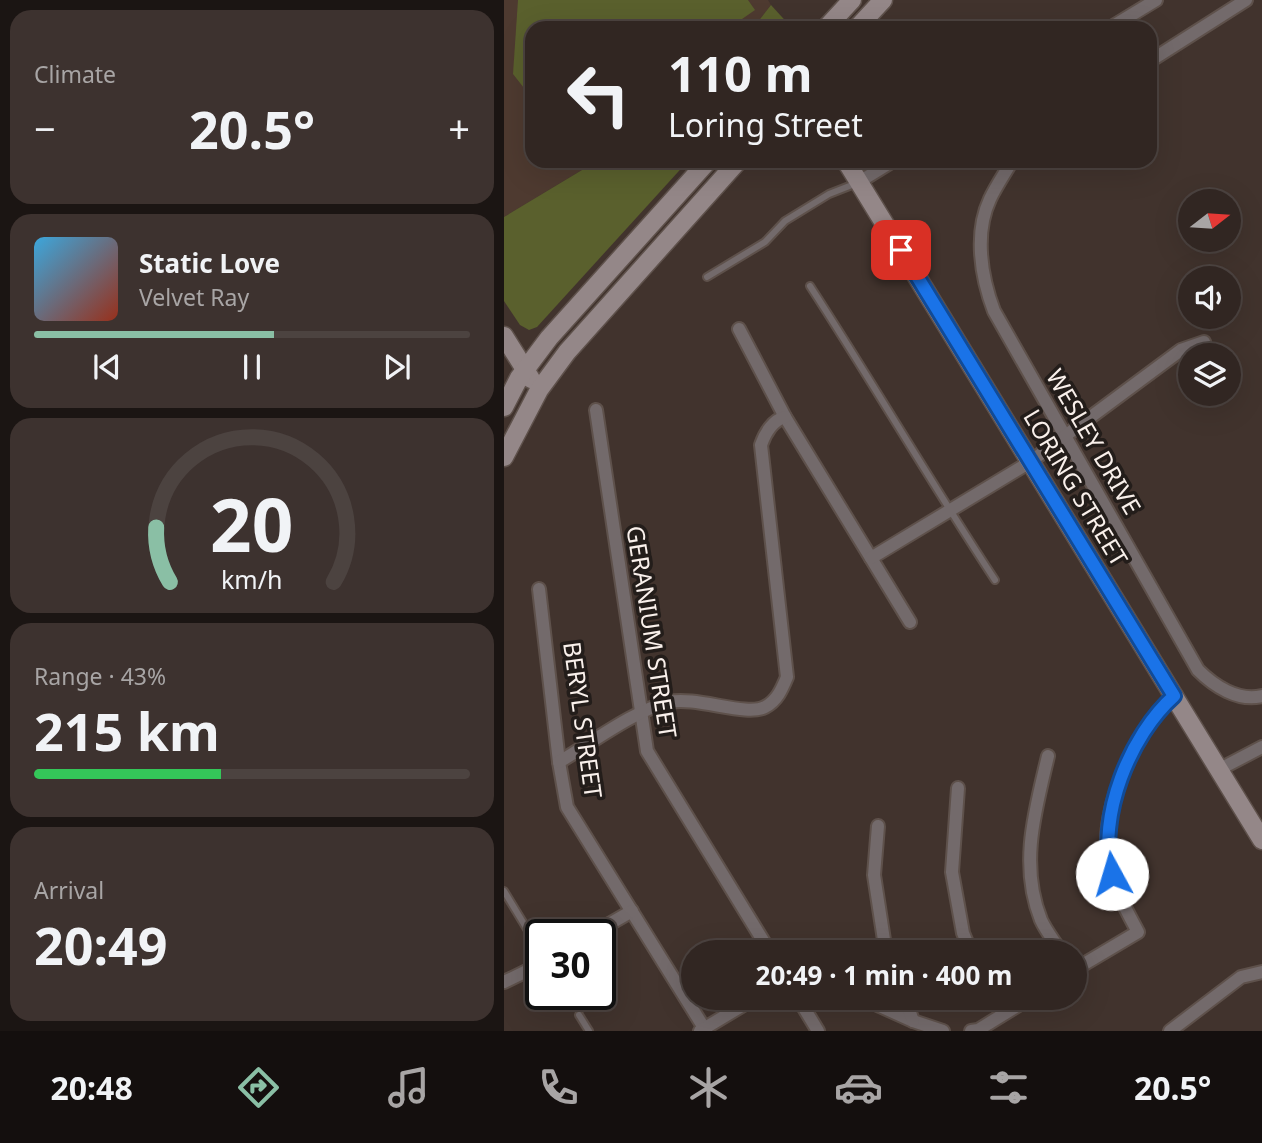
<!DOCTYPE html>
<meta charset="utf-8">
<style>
:root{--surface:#312622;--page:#3d322f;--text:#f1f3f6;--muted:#a8a5a5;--line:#4c4340;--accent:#8abfa5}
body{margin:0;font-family:"Noto Sans",sans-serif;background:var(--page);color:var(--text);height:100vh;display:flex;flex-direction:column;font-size:26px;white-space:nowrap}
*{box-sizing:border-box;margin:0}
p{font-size:23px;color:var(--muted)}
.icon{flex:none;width:38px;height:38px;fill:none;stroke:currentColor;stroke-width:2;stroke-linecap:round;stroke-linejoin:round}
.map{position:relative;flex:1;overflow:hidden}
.details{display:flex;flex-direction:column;gap:10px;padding:10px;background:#1b1513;width:504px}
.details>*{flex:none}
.banner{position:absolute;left:21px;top:21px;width:632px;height:147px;border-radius:21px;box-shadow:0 7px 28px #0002,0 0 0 2px var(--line);background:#312622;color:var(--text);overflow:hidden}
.needle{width:46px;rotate:73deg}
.tools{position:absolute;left:674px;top:189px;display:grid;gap:14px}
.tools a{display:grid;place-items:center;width:63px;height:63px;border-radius:50%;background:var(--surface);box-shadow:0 7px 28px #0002,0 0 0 2px var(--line);font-size:35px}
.speed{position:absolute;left:21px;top:919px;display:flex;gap:14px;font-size:35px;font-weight:700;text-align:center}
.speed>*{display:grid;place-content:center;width:91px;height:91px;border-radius:50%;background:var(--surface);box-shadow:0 7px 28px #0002,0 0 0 2px var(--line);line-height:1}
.speed .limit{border:4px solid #111;border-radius:10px;background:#fff;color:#111}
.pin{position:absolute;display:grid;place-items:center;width:60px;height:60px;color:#fff;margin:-30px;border-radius:14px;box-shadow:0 4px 10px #0006}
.me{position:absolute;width:77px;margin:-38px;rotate:354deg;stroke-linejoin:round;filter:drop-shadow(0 0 5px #0008)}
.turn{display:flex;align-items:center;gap:24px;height:147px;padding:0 28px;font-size:32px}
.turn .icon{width:91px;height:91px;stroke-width:2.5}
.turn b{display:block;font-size:49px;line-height:60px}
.big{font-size:52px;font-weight:700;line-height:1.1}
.details .tile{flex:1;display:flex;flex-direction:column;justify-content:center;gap:10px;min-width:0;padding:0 24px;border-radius:21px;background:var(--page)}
.details .dial{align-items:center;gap:0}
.dial svg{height:182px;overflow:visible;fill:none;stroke:var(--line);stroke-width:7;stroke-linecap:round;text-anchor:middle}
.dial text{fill:var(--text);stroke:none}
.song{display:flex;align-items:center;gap:21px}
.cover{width:84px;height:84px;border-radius:10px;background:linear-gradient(135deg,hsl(200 70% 55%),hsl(10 70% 35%))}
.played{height:7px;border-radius:4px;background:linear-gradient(90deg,var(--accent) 55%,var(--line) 55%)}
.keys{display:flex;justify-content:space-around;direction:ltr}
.heat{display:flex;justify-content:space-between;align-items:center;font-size:38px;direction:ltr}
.charge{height:10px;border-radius:5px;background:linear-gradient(90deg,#34c759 43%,var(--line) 0)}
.trip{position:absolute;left:177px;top:940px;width:406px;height:70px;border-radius:35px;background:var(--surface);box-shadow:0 7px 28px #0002,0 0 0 2px var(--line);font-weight:700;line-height:70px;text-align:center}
.dock{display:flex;height:112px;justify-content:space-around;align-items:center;background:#140f0e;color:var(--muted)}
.dock .icon{width:49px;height:49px}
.dock .active{color:var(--accent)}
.dock b{font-size:32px;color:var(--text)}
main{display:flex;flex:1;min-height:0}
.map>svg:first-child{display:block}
.built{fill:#4e3a30}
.green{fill:#5a602d}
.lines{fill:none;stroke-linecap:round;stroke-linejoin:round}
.lane-casing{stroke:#5e514b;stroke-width:10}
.street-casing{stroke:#5e514b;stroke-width:16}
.secondary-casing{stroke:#5e514b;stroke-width:21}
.lane{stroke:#736a6b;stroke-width:6}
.street{stroke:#736a6b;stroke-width:12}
.secondary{stroke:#948788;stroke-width:18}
.route-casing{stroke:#114b97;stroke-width:18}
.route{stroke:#1a73e8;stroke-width:12}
.labels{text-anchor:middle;stroke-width:7;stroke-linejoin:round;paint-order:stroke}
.street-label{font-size:24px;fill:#f9f0eb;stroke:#231d1a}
</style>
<main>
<section class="details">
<div class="tile"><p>Climate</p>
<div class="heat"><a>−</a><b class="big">20.5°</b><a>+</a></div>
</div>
<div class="tile">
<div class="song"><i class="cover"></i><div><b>Static Love</b><p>Velvet Ray</p></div></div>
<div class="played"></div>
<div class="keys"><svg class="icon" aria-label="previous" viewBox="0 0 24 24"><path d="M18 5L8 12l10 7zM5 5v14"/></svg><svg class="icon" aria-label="pause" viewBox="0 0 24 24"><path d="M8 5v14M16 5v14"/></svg><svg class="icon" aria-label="next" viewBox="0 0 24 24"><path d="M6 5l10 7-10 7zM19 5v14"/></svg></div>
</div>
<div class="tile dial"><svg viewBox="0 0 100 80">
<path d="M14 69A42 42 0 1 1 86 69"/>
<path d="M14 69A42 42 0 0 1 8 45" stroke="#8abfa5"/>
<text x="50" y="56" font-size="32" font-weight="700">20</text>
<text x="50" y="72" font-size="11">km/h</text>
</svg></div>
<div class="tile"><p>Range · 43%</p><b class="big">215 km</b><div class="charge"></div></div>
<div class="tile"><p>Arrival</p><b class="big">20:49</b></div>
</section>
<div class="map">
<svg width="758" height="1031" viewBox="0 0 758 1031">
<rect width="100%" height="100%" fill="#41332d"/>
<path class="built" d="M0 0H264L267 5 249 28H28V161H93L0 217Z"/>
<g class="green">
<path d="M14 0H244L251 10 225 28H28L27 97 9 74Z"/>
<path d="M267 5 288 28H249Z"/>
<path d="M93 161H184L33 327 25 330 16 325 0 301V217Z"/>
</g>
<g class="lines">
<g class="lane-casing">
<g id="lane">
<path d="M203 277 261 242 281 221 325 194 353 183"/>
<path d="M306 286C369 383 427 483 491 580"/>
<path d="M0 891 37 952"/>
<path d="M75 1015 85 1031"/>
</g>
</g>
<g class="street-casing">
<g id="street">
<path d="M606 28 652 0"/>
<path d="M646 61 742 0"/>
<path d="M508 161C501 173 492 186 486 199 470 233 477 277 490 311L694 670C710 686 734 702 758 696"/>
<path d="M355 182 389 161"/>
<path d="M235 329 281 417 406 622"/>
<path d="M92 410 143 751 266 952"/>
<path d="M367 558 526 462 677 350 700 342"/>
<path d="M35 589 55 762 63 807 202 1031"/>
<path d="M544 756C531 811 515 865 537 920 542 931 551 942 557 952"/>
<path d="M55 762C86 744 131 710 165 702 192 696 243 717 261 707 273 701 278 689 283 677L257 445C261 433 269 420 281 417"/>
<path d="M716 769 758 747"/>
<path d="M454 788 448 872 459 933 467 952"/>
<path d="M374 826 370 875 380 940 384 952"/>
<path d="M88 934 128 911"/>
<path d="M570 970 634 932C621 908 608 885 604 857 596 808 633 728 670 696"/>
<path d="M0 982 37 964"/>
<path d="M294 998 314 1031"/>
<path d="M358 998 409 1021 439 1031"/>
<path d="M401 998 409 1021"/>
<path d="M492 998 501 1013"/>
<path d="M196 1031 251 998"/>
<path d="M467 1031 474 1030 526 998"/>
<path d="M666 1031 737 977 758 972"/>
</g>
</g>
<g class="secondary-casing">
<g id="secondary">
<path d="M322 28 348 0"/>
<path d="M353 28 379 0"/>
<path d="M342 161 758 840"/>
<path d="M0 336 27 379"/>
<path d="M0 407 15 378 45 338 204 161"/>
<path d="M0 457 35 390 63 352 234 161"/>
</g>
</g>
<use href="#lane" class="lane"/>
<use href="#street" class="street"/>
<use href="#secondary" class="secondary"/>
</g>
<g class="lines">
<g class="route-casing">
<path id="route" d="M397 250 670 696C626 735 593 817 608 874"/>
</g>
<use href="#route" class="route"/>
</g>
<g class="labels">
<g class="street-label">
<text transform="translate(589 442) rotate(60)" y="8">WESLEY DRIVE</text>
<text transform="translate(571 488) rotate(59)" y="8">LORING STREET</text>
<text transform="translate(147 632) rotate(81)" y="8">GERANIUM STREET</text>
<text transform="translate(78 720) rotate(82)" y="8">BERYL STREET</text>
</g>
</g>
</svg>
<div class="tools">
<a><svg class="needle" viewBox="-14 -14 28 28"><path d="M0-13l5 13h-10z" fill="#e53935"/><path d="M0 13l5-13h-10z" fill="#a8a5a5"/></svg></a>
<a><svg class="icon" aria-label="sound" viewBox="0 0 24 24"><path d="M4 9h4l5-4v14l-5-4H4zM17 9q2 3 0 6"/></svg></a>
<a><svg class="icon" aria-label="layers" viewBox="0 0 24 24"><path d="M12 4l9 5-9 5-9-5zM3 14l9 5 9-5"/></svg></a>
</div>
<div class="speed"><div class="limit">30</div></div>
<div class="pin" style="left:397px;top:250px;background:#d93025"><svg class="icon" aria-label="arrive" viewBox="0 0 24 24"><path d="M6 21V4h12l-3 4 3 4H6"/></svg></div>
<svg class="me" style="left:608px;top:874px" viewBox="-20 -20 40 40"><circle r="19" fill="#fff"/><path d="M0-13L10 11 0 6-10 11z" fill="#1a73e8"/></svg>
<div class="trip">20:49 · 1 min · 400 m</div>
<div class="banner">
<div class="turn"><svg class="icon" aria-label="left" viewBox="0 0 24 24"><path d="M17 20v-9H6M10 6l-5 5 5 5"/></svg><div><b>110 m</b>Loring Street</div></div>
</div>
</div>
</main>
<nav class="dock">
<b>20:48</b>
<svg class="icon active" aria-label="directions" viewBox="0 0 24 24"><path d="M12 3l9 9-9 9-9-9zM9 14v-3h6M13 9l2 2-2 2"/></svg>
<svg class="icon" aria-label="music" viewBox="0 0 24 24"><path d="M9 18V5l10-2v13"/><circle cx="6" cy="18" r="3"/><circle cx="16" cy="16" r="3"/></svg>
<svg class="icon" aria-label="phone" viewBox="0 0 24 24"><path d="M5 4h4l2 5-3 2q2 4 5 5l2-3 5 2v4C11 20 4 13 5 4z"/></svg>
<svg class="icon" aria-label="climate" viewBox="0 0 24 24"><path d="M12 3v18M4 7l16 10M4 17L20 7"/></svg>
<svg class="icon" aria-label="car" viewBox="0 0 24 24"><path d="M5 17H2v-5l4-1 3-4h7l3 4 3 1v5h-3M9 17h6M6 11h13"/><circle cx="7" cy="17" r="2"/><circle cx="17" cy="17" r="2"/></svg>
<svg class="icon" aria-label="filters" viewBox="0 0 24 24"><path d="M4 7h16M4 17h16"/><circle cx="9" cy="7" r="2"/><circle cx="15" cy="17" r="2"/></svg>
<b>20.5°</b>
</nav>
